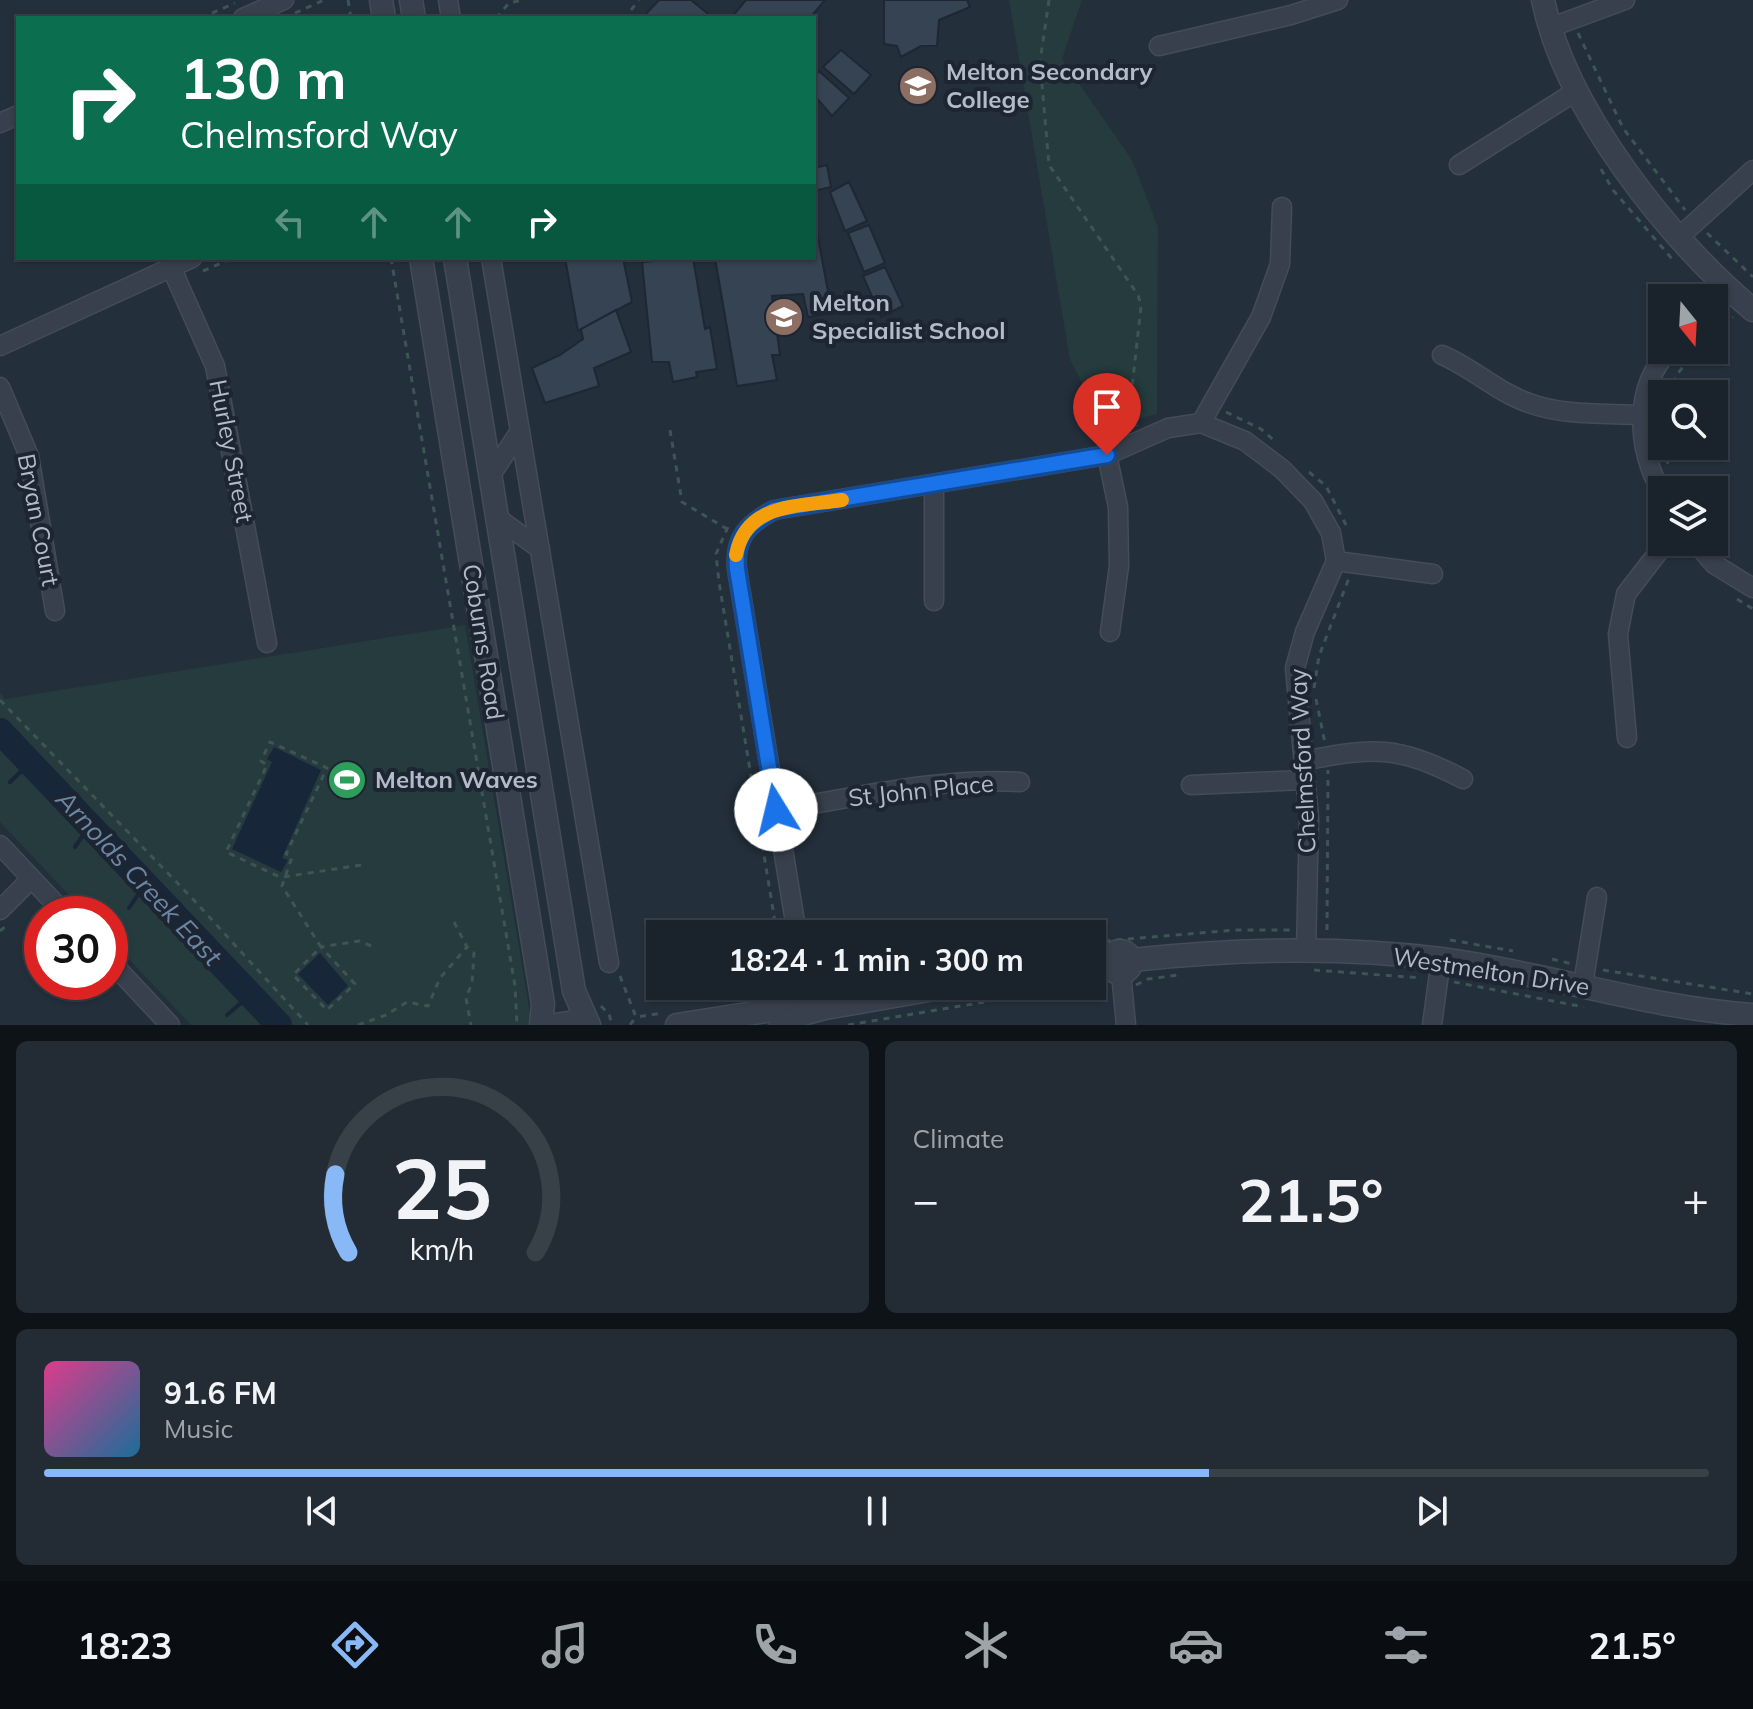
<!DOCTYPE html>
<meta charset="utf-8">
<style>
:root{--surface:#1a232c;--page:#232b34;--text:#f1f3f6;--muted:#9fa4a9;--line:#384048;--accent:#89b8f6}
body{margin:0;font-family:Mulish,sans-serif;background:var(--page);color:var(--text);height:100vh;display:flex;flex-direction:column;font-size:30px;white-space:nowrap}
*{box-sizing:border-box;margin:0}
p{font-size:26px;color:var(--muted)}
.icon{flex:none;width:44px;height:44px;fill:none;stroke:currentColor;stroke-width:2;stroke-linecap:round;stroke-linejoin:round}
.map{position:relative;height:1025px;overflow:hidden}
.sheet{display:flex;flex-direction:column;gap:16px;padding:16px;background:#0e1318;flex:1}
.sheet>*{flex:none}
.hud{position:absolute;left:16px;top:16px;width:800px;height:244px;border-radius:0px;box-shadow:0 2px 6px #0004,0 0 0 2px var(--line);background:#0b6e4f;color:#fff;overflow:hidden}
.needle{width:52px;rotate:162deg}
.buttons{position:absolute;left:1648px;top:284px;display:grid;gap:16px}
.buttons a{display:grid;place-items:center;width:80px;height:80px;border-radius:0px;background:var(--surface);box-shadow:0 2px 6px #0004,0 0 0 2px var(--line);font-size:40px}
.speed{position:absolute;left:24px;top:896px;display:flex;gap:16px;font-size:40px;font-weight:700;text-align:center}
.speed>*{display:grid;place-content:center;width:104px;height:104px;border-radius:50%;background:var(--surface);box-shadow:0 2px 6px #0004,0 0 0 2px var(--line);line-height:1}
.speed .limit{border:12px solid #d22;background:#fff;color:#111}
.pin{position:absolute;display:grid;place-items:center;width:68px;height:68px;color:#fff;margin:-82px -34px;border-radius:50% 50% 50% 0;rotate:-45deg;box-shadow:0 0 8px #0007}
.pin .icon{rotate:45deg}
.me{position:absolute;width:88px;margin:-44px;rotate:351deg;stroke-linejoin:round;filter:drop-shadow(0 0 6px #0008)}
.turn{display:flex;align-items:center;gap:28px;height:168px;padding:0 32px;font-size:36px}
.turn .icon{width:104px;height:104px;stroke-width:2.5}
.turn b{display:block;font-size:56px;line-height:68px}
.lanes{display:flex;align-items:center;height:76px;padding:0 32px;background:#0003;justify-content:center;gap:40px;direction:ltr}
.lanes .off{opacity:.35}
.big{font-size:60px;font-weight:700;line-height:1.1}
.sheet .widget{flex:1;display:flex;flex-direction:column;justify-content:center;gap:12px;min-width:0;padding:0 28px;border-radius:12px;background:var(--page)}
.sheet .dial{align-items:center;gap:0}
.dial svg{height:208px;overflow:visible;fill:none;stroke:var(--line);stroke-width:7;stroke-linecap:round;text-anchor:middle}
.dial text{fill:var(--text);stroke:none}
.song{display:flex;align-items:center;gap:24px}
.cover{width:96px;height:96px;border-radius:12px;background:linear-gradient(135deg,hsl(330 70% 55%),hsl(200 70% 35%))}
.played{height:8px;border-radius:4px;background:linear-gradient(90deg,var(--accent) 70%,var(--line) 70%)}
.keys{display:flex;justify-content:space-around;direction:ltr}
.heat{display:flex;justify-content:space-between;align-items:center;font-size:44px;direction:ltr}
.sheet .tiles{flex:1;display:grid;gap:16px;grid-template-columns:1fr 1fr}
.widget:last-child{grid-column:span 2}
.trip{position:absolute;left:646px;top:920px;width:460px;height:80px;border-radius:0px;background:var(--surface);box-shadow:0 2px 6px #0004,0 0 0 2px var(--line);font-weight:700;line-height:80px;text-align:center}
.tabs{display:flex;height:128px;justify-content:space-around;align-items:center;background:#0a0e12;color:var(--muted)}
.tabs .icon{width:56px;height:56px}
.tabs .current{color:var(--accent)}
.tabs b{font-size:36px;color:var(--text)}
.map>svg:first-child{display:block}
.green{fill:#253b3d}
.water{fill:#172639}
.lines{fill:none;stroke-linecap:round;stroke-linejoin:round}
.stream{stroke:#172639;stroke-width:4}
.river{stroke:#172639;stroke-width:26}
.building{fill:#354352;stroke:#1e2733;stroke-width:2}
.minor-casing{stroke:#434c58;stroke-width:21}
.tertiary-casing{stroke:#434c58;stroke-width:25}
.path{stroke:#3e5455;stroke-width:3;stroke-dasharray:6 6;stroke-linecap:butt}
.minor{stroke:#37404c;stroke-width:18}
.tertiary{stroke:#37404c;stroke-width:22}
.route-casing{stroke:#114b97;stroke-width:20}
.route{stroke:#1a73e8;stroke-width:14}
.slow{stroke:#f59e0b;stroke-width:14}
.labels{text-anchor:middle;stroke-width:8;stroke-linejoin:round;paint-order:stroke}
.poi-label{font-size:24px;font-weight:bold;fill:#b2bbc7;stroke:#1c2531;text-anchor:start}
.street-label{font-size:24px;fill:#b2bbc7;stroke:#1c2531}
.water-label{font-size:26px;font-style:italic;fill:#6c87a6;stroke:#1c2531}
</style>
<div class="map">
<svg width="1753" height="1025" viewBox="0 0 1753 1025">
<rect width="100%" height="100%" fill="#232f3b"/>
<g class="green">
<path d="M1009 0H1082L1062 59 1132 160 1158 227 1157 414 1105 427 1070 360Z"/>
<path d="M465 625 532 1025H191L110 939V914H87L0 822V692L5 699Z"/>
</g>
<g class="water">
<path d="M274 747 321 770 282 858 288 860 281 872 232 849 272 762 267 759Z"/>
<path d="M320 953 348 986 328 1005 298 974Z"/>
</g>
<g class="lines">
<g class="stream">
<path d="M10 782 30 763"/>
<path d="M75 847 90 825"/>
<path d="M161 900 179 905"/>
<path d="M129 908 145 884"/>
<path d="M227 1015 250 995"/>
</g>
<path class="river" d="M0 731 279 1025"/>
</g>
<g class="building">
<path d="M659 0H691L713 18H642Z"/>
<path d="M746 0H825L810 18H731Z"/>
<path d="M884 0H967L970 7 939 20 937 46H921L901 57 897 46 884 44Z"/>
<path d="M841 50 871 75 854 94 823 67Z"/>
<path d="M819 71 849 98 832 116 814 95V77Z"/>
<path d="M827 165 831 187 814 191V168Z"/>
<path d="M849 182 867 221 845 231 830 192Z"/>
<path d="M814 216 832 313 808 317 803 294 772 296 780 355H772L777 380 737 386 715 258H814Z"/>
<path d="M869 225 885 263 864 272 848 233Z"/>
<path d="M565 258H623L632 302 578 331Z"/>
<path d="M693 258 705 329 710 327 717 369 696 372 697 377 673 382 669 362H652L642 262Z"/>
<path d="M885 267 903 306 881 317 863 276Z"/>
<path d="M616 310 631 352 594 368 599 386 545 403 532 368 560 355 583 339 581 329Z"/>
</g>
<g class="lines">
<g class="minor-casing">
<g id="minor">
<path d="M448 0 451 18"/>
<path d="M243 18 284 0"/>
<path d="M1549 28 1625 0"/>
<path d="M1159 46 1291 15 1338 0"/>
<path d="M0 123 18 115"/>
<path d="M1459 165 1578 90"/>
<path d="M1678 238 1753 170"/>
<path d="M491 258 609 963"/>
<path d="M171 267 215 366 267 643"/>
<path d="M1714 306 1729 291"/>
<path d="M0 346 192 258"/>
<path d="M1442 355C1473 368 1497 392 1529 403 1563 416 1606 413 1642 415"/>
<path d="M0 387 29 456 55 611"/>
<path d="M1201 423 1261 317 1280 264 1282 207"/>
<path d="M1107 455 1118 507 1119 566 1110 632"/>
<path d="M491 475 520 431"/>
<path d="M934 485V601"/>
<path d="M1662 493C1637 449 1632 388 1670 350"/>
<path d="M499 519 540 549"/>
<path d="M1695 542 1714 564 1753 588"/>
<path d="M1336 561 1433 574"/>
<path d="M1627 738 1618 634 1626 594 1666 542"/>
<path d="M1303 761C1374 747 1397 745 1463 779"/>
<path d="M1191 785 1303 780"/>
<path d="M776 810C856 798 938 777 1020 782"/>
<path d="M0 845 65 914"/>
<path d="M0 910 31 879"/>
<path d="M797 934 737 569C734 537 748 524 774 510L1107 455 1168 428 1201 423 1245 441 1282 469 1313 501 1331 533 1336 561 1305 632 1295 668 1309 818 1306 951"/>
<path d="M110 961 170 1025"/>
<path d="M1121 973 1126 1025"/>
<path d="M1583 985 1597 897"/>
<path d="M806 986 810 1012"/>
<path d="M1432 1025 1441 959"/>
</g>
</g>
<g class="tertiary-casing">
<g id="tertiary">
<path d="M381 0 384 18"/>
<path d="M411 0 414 18"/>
<path d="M1543 0C1565 108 1669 241 1753 310"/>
<path d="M421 258 543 1004 541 1025"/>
<path d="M455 258 574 991 589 1025"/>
<circle cx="1120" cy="962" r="11"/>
<path d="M1132 960C1234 949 1339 946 1441 959 1546 973 1648 1008 1753 1015"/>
<path d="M556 1025 574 1022 583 1025"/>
<path d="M677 1025 785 1008 803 1014"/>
<path d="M781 1025 803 1014 825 1008 952 986"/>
</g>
</g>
<g class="path">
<path d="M348 0 351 18"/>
<path d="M1049 0 1040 62 1049 165 1138 295 1141 306 1130 406 1137 426"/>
<path d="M631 10 639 0"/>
<path d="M295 13 324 0"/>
<path d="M201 18 235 3"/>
<path d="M496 18 509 3 523 0"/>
<path d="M1578 33 1623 128 1685 210"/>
<path d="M1601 169 1613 190 1673 260"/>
<path d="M1707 233 1753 277"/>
<path d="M391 258 515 986 517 1025"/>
<path d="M203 271 233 258"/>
<path d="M1714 333 1733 317"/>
<path d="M1668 394 1678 373 1697 350"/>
<path d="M1662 409V438"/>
<path d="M1226 412 1261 429 1277 443"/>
<path d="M670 430 682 502 727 529"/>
<path d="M1664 446 1668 464"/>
<path d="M1309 472 1326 486 1347 527"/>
<path d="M1650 505 1662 526"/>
<path d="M728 527 716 554 719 582 777 934"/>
<path d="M1737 599 1753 609"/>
<path d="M1314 688 1319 656 1349 578"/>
<path d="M1316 699 1325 743"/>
<path d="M0 700 191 897 308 1025"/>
<path d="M361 865 283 877H280L226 852 267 765 261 761 270 742 327 768 286 854 292 857 282 886 321 947 293 975 327 1010 355 984 321 947 359 941 376 948"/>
<path d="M454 922 467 947 474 953 472 983 466 998 471 1025"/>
<path d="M1327 930 1328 770"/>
<path d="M0 931 7 925"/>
<path d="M1450 940 1513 951"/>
<path d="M1092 942 1237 930H1291"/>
<path d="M1552 959 1572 964"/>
<path d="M1314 970 1422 978"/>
<path d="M1603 970 1753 994"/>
<path d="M620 976 636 1017 663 1013"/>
<path d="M1454 982 1584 1007"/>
<path d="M1092 984 1101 982 1106 986"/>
<path d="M1136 985 1148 979 1179 975"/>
<path d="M601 1006 609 1014 612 1025"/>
<path d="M358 1025 386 1015 407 1002 428 1006 440 978 467 947"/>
<path d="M630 1025 636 1017"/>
<path d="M848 1025 1080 986"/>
</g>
<use href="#minor" class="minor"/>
<use href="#tertiary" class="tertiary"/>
</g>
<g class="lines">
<g class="route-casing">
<path id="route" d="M776 810 737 569C734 537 748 524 774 510L1107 455"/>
</g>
<use href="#route" class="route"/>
<path class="slow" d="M736 555C746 502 799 507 842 500"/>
</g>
<defs>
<g id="school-disc" transform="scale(2)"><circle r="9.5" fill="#8d6e63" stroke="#1c2531"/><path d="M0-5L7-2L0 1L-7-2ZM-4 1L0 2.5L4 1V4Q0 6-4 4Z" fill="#fff"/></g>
<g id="stadium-disc" transform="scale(2)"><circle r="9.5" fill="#2e9e5b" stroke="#1c2531"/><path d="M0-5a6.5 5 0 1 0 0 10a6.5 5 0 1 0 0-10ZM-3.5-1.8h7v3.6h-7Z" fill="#fff"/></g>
</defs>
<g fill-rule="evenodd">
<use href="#school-disc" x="918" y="86"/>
<use href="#school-disc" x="784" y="317"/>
<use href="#stadium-disc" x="347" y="780"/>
</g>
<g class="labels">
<g class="poi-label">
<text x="946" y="80">Melton Secondary<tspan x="946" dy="28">College</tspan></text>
<text x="812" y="311">Melton<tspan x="812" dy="28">Specialist School</tspan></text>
<text x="375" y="788">Melton Waves</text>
</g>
<g class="street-label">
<text transform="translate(231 451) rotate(79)" y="8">Hurley Street</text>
<text transform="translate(38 520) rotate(79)" y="8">Bryan Court</text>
<text transform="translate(483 642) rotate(81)" y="8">Coburns Road</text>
<text transform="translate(1303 761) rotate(-93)" y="8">Chelmsford Way</text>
<text transform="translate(921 791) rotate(-6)" y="8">St John Place</text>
<text transform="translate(1491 972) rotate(9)" y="8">Westmelton Drive</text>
</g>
<g class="water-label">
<text transform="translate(139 878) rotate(47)" y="9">Arnolds Creek East</text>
</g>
</g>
</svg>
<div class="buttons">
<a><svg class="needle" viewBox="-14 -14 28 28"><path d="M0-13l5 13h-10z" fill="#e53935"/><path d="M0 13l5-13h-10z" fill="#9fa4a9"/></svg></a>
<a><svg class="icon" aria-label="search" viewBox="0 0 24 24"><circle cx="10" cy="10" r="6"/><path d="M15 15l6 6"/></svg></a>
<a><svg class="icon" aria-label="layers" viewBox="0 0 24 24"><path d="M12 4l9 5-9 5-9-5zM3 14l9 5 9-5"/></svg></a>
</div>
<div class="speed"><div class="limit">30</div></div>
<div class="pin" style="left:1107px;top:455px;background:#d93025"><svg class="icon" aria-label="arrive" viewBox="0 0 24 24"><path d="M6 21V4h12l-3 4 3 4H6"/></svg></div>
<svg class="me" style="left:776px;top:810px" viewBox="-20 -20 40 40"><circle r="19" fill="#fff"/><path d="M0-13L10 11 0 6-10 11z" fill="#1a73e8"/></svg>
<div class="trip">18:24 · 1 min · 300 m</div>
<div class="hud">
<div class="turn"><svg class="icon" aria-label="right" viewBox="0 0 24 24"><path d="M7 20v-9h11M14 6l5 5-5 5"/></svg><div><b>130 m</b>Chelmsford Way</div></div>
<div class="lanes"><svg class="icon off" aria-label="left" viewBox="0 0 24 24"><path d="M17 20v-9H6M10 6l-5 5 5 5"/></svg><svg class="icon off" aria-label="ahead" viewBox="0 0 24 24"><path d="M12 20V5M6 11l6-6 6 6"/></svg><svg class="icon off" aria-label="ahead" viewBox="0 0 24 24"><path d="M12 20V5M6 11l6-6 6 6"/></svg><svg class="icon" aria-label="right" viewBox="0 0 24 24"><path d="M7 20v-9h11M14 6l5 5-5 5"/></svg></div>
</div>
</div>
<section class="sheet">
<div class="tiles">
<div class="widget dial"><svg viewBox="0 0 100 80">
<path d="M14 69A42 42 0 1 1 86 69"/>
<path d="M14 69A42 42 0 0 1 9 39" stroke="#89b8f6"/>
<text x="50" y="56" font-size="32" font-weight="700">25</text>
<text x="50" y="72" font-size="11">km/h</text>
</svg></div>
<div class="widget"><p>Climate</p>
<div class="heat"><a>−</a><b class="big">21.5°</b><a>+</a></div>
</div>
<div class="widget">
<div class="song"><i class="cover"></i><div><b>91.6 FM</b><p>Music</p></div></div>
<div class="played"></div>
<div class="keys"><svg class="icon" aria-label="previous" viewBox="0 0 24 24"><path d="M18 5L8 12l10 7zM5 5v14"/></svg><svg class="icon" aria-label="pause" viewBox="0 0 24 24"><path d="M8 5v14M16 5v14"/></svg><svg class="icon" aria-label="next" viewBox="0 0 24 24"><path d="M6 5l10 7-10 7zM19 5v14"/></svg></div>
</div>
</div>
</section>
<nav class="tabs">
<b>18:23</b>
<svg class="icon current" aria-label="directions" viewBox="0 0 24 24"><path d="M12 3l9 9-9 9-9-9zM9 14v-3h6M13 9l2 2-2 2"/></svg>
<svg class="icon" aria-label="music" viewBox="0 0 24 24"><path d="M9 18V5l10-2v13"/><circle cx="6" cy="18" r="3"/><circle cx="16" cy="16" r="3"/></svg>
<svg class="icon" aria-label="phone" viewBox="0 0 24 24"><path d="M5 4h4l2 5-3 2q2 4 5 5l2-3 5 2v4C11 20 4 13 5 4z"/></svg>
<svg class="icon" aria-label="climate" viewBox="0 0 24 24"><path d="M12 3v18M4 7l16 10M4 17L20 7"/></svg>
<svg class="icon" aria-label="car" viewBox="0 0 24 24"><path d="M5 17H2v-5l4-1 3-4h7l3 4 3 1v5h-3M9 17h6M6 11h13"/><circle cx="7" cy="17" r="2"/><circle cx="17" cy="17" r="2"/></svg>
<svg class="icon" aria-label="filters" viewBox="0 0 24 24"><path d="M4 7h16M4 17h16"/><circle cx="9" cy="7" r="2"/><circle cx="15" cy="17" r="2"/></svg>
<b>21.5°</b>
</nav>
